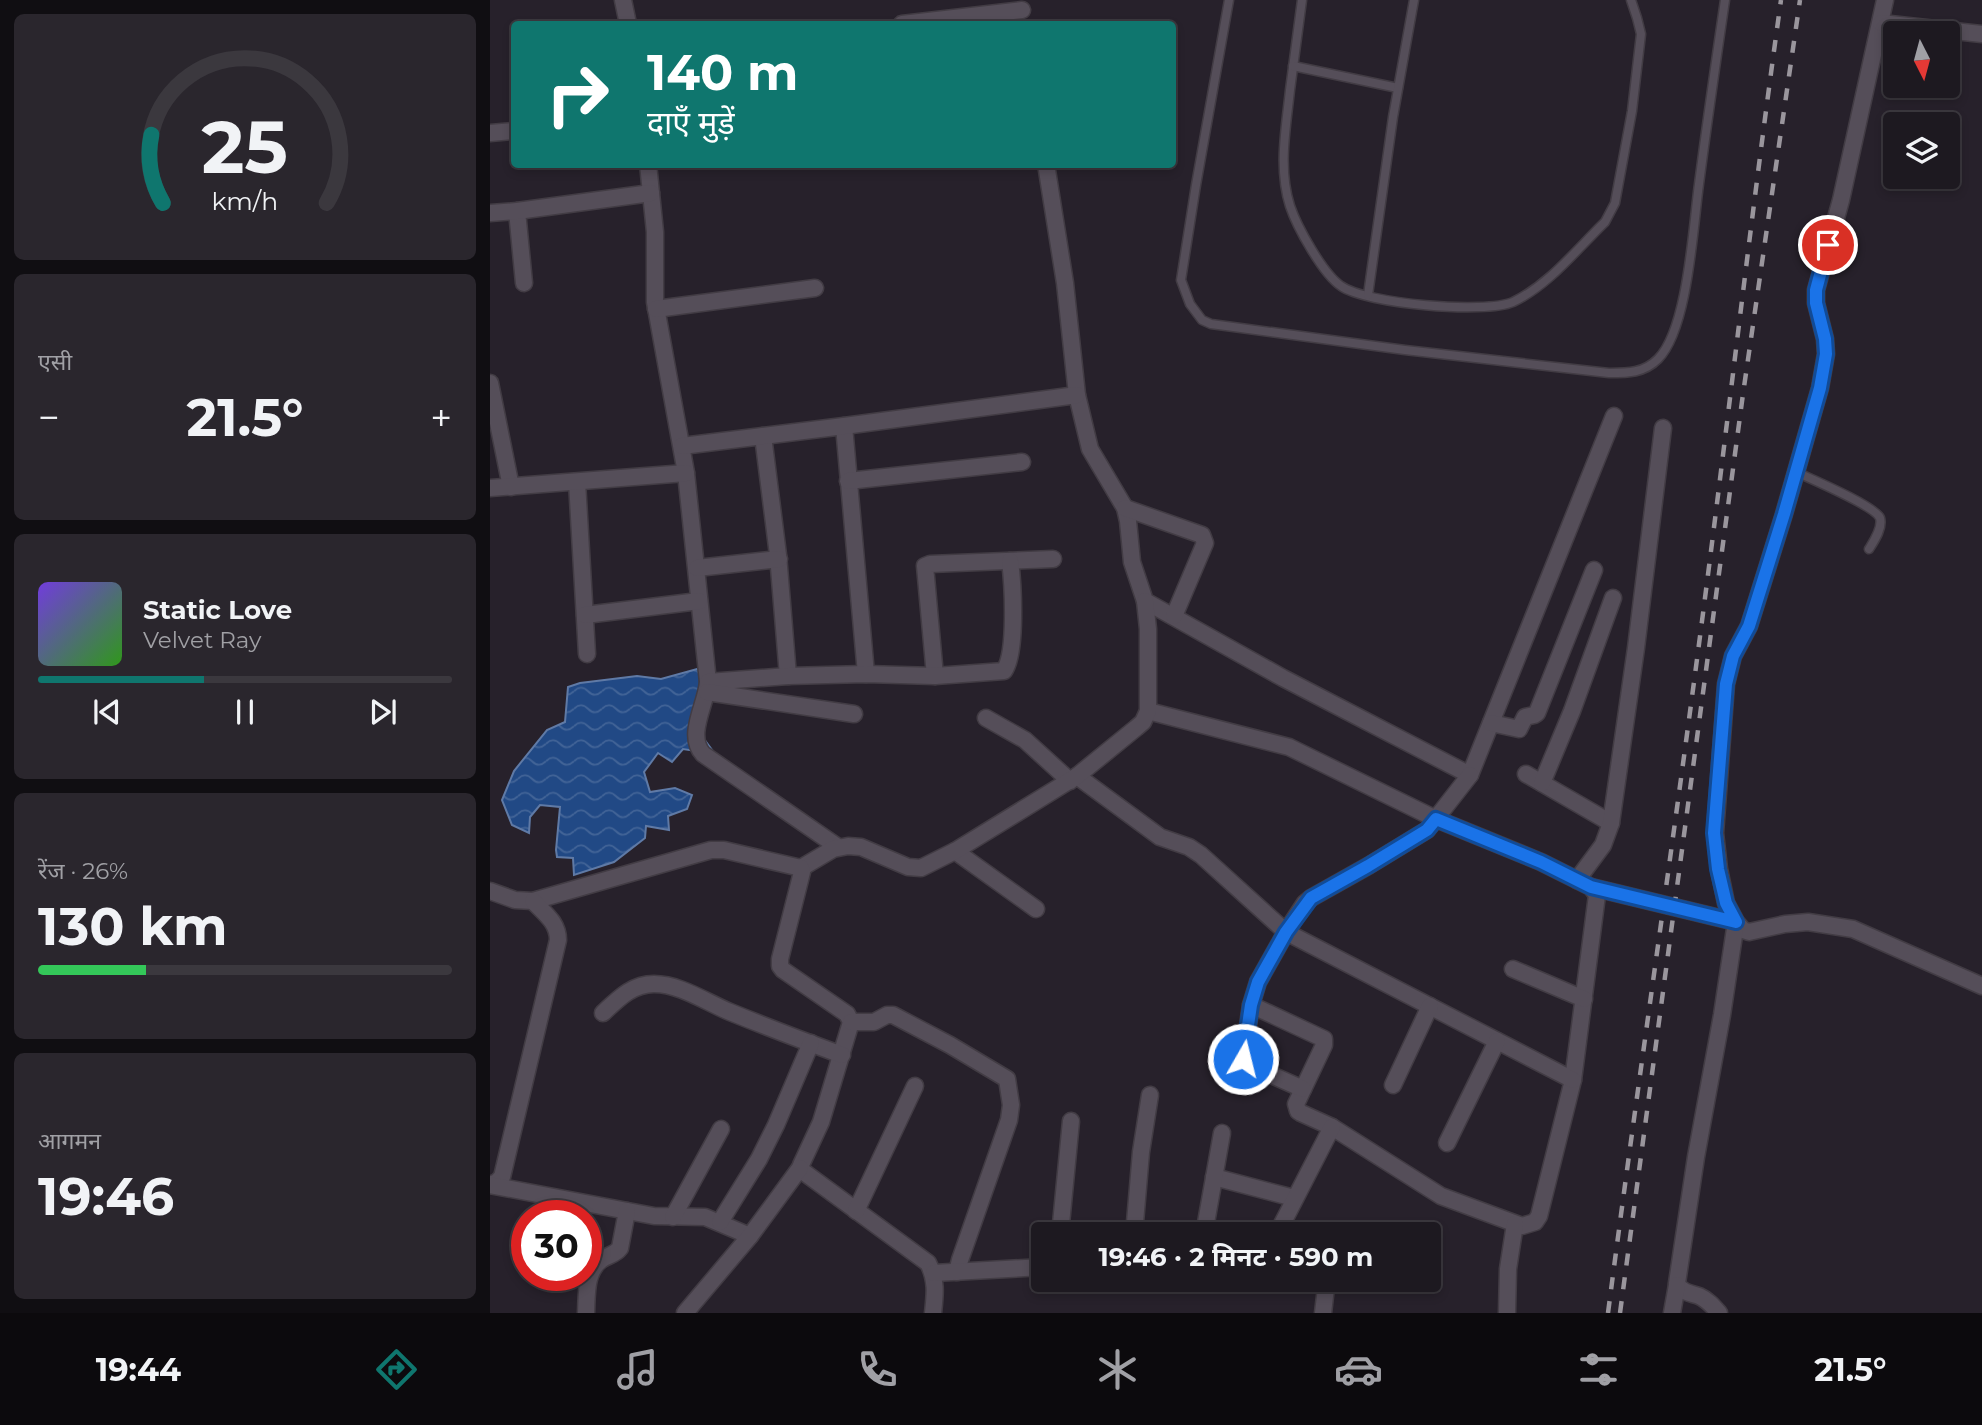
<!DOCTYPE html>
<html lang="hi">
<meta charset="utf-8">
<style>
:root{--surface:#1d1920;--page:#2a262d;--text:#f1f3f6;--muted:#a0a0a5;--line:#3b383e;--accent:#0f766e}
body{margin:0;font-family:Montserrat,"Noto Sans Devanagari",sans-serif;background:var(--page);color:var(--text);height:100vh;display:flex;flex-direction:column;font-size:26px;white-space:nowrap}
*{box-sizing:border-box;margin:0}
p{font-size:23px;color:var(--muted)}
.icon{flex:none;width:38px;height:38px;fill:none;stroke:currentColor;stroke-width:2;stroke-linecap:round;stroke-linejoin:round}
.map{position:relative;flex:1;overflow:hidden}
.drawer{display:flex;flex-direction:column;gap:14px;padding:14px;background:#100e12;width:490px}
.drawer>*{flex:none}
.top-card{position:absolute;left:21px;top:21px;width:665px;height:147px;border-radius:7px;box-shadow:0 4px 10px #0003,0 0 0 2px var(--line);background:#0f766e;color:#fff;overflow:hidden}
.needle{width:46px;rotate:174deg}
.fabs{position:absolute;left:1393px;top:21px;display:grid;gap:14px}
.fabs a{display:grid;place-items:center;width:77px;height:77px;border-radius:7px;background:var(--surface);box-shadow:0 4px 10px #0003,0 0 0 2px var(--line);font-size:35px}
.speed{position:absolute;left:21px;top:1200px;display:flex;gap:14px;font-size:35px;font-weight:700;text-align:center}
.speed>*{display:grid;place-content:center;width:91px;height:91px;border-radius:50%;background:var(--surface);box-shadow:0 4px 10px #0003,0 0 0 2px var(--line);line-height:1}
.speed .limit{border:10px solid #d22;background:#fff;color:#111}
.pin{position:absolute;display:grid;place-items:center;width:60px;height:60px;color:#fff;margin:-30px;border:4px solid #fff;border-radius:50%;box-shadow:0 2px 7px #0007}
.me{position:absolute;width:77px;margin:-38px;rotate:8deg;stroke-linejoin:round;filter:drop-shadow(0 0 5px #0008)}
.turn{display:flex;align-items:center;gap:24px;height:147px;padding:0 21px;font-size:32px}
.turn .icon{width:91px;height:91px;stroke-width:2.5}
.turn b{display:block;font-size:49px;line-height:60px}
.big{font-size:52px;font-weight:700;line-height:1.1}
.drawer .card{flex:1;display:flex;flex-direction:column;justify-content:center;gap:10px;min-width:0;padding:0 24px;border-radius:10px;background:var(--page)}
.drawer .dial{align-items:center;gap:0}
.dial svg{height:182px;overflow:visible;fill:none;stroke:var(--line);stroke-width:7;stroke-linecap:round;text-anchor:middle}
.dial text{fill:var(--text);stroke:none}
.song{display:flex;align-items:center;gap:21px}
.cover{width:84px;height:84px;border-radius:10px;background:linear-gradient(135deg,hsl(260 70% 55%),hsl(110 70% 35%))}
.played{height:7px;border-radius:4px;background:linear-gradient(90deg,var(--accent) 40%,var(--line) 40%)}
.keys{display:flex;justify-content:space-around;direction:ltr}
.heat{display:flex;justify-content:space-between;align-items:center;font-size:38px;direction:ltr}
.charge{height:10px;border-radius:5px;background:linear-gradient(90deg,#34c759 26%,var(--line) 0)}
.trip{position:absolute;left:541px;top:1222px;width:410px;height:70px;border-radius:7px;background:var(--surface);box-shadow:0 4px 10px #0003,0 0 0 2px var(--line);font-weight:700;line-height:70px;text-align:center}
.dock{display:flex;height:112px;justify-content:space-around;align-items:center;background:#0c0a0d;color:var(--muted)}
.dock .icon{width:49px;height:49px}
.dock .selected{color:var(--accent)}
.dock b{font-size:32px;color:var(--text)}
main{display:flex;flex:1;min-height:0}
.map>svg:first-child{display:block}
.water{fill:url(#water-waves);stroke:#5f7aa6;stroke-width:2}
.lines{fill:none;stroke-linecap:round;stroke-linejoin:round}
.service-casing{stroke:#423c44;stroke-width:11}
.minor-casing{stroke:#423c44;stroke-width:19}
.service{stroke:#554e59;stroke-width:8}
.minor{stroke:#554e59;stroke-width:16}
.rail{stroke:#9a969d;stroke-width:4.5;stroke-dasharray:12 12;stroke-linecap:butt}
.route-casing{stroke:#114b97;stroke-width:18}
.route{stroke:#1a73e8;stroke-width:12}
</style>
<main>
<section class="drawer">
<div class="card dial"><svg viewBox="0 0 100 80">
<path d="M14 69A42 42 0 1 1 86 69"/>
<path d="M14 69A42 42 0 0 1 9 39" stroke="#0f766e"/>
<text x="50" y="56" font-size="32" font-weight="700">25</text>
<text x="50" y="72" font-size="11">km/h</text>
</svg></div>
<div class="card"><p>एसी</p>
<div class="heat"><a>−</a><b class="big">21.5°</b><a>+</a></div>
</div>
<div class="card">
<div class="song"><i class="cover"></i><div><b>Static Love</b><p>Velvet Ray</p></div></div>
<div class="played"></div>
<div class="keys"><svg class="icon" aria-label="previous" viewBox="0 0 24 24"><path d="M18 5L8 12l10 7zM5 5v14"/></svg><svg class="icon" aria-label="pause" viewBox="0 0 24 24"><path d="M8 5v14M16 5v14"/></svg><svg class="icon" aria-label="next" viewBox="0 0 24 24"><path d="M6 5l10 7-10 7zM19 5v14"/></svg></div>
</div>
<div class="card"><p>रेंज · 26%</p><b class="big">130 km</b><div class="charge"></div></div>
<div class="card"><p>आगमन</p><b class="big">19:46</b></div>
</section>
<div class="map">
<svg width="1492" height="1313" viewBox="0 0 1492 1313">
<defs>
<pattern id="water-waves" width="16" height="10" patternUnits="userSpaceOnUse" patternTransform="scale(1.75)"><rect width="16" height="10" fill="#214985"/><path d="M0 5q4-4 8 0t8 0" fill="none" stroke="#426497"/></pattern>
</defs>
<rect width="100%" height="100%" fill="#27212b"/>
<path class="water" d="M207 669 220 672 211 735 225 754 193 749 182 762 168 753 154 772 160 792 185 788 202 795 197 809 178 816 179 830 156 826 155 838 124 862 84 875 83 858 67 857 66 850 70 807 50 805 40 817 39 833 22 825 12 800 24 771 57 730 75 722 78 687 90 683 147 676 171 679Z"/>
<g class="lines">
<g class="service-casing">
<g id="service">
<path d="M739 0 706 185 691 280 700 304 712 320 721 324 915 350 1119 373C1138 373 1154 373 1168 359 1198 329 1203 227 1209 184 1217 123 1226 61 1235 0"/>
<path d="M812 0C808 30 804 60 800 90 796 128 788 168 800 206 807 227 833 274 851 286 876 304 995 314 1023 302 1059 285 1087 249 1115 222L1125 203 1142 111 1151 34 1147 18 1141 0"/>
<path d="M803 66 908 88"/>
<path d="M878 295 903 117 924 0"/>
<path d="M1306 472C1321 479 1385 506 1390 518 1393 528 1384 541 1379 549"/>
</g>
</g>
<g class="minor-casing">
<g id="minor">
<path d="M133 0 138 24"/>
<path d="M1395 0 1351 200 1326 290V303L1335 339 1336 354 1330 388 1294 514 1259 626 1243 656 1236 684 1225 833 1229 869 1236 903 1246 922 1253 930 1259 932 1295 924 1318 922 1363 929 1492 986"/>
<path d="M1391 23 1492 34"/>
<path d="M412 24 532 10"/>
<path d="M0 133 24 131"/>
<path d="M158 164 165 232V302L196 473 218 682C216 705 196 735 213 754L348 847"/>
<path d="M556 164 575 283 587 395 600 449 635 508 638 521 642 562 655 601 793 678 980 775 1124 416"/>
<path d="M27 211 34 283"/>
<path d="M0 213 27 211 161 193"/>
<path d="M166 309 325 288"/>
<path d="M0 383 21 487"/>
<path d="M354 426 376 674"/>
<path d="M273 436 288 555 298 676"/>
<path d="M192 446 354 426 587 395"/>
<path d="M358 481 532 462"/>
<path d="M87 482 97 654"/>
<path d="M0 488 196 473"/>
<path d="M635 508 712 535 715 543 684 616"/>
<path d="M207 568 289 559"/>
<path d="M95 615 209 601"/>
<path d="M445 676 435 566 440 564 563 559"/>
<path d="M218 682 298 676 376 674 445 676 514 671C527 653 523 584 520 561"/>
<path d="M217 692 364 714"/>
<path d="M658 711 799 747 946 819 1051 862 1101 887 1107 895 1083 1080 1049 1216 1045 1222 1032 1226 951 1196 842 1127 811 1113 808 1111 806 1104 834 1045V1039L761 1005"/>
<path d="M496 718 535 740 580 781"/>
<path d="M1001 723 1029 729 1035 717 1044 715 1047 713 1104 570"/>
<path d="M1036 774 1121 823"/>
<path d="M587 776 670 837 699 847 711 855 796 932 1083 1080"/>
<path d="M1052 783 1082 711 1123 598"/>
<path d="M465 851 546 909"/>
<path d="M311 868 343 849 358 846 371 847 418 867 431 868 465 851 587 776 646 728 653 722 658 711V629L655 601"/>
<path d="M1087 880 1113 845 1121 823 1146 648 1173 428"/>
<path d="M1101 887 1246 922 1232 1015 1206 1157 1187 1283V1285C1194 1293 1200 1293 1209 1296 1218 1300 1223 1306 1229 1313"/>
<path d="M0 891 25 900 43 901 221 850H234L311 868 312 872 290 959V966L293 970 357 1014 361 1022 331 1122 311 1165V1170L438 1263C447 1280 445 1295 443 1313"/>
<path d="M1023 969 1094 999"/>
<path d="M113 1013C128 999 142 984 164 984 190 984 216 1002 240 1012 277 1027 314 1041 352 1055"/>
<path d="M361 1022H384L397 1015H403L460 1045 517 1079 521 1105 519 1120 470 1260 467 1272"/>
<path d="M903 1085 940 1006"/>
<path d="M813 1089 759 1065 753 1059 761 1005 768 982 796 932 815 903 821 898 878 866 937 830 980 775"/>
<path d="M957 1143 1007 1041"/>
<path d="M724 1177 804 1198"/>
<path d="M0 1185 7 1182 12 1177 68 940C68 922 54 913 43 901"/>
<path d="M0 1185 164 1216 215 1217 260 1236"/>
<path d="M366 1211 425 1086"/>
<path d="M183 1217 231 1129"/>
<path d="M230 1222 269 1159 286 1125 321 1043"/>
<path d="M570 1234 581 1121"/>
<path d="M644 1234 651 1152 660 1095"/>
<path d="M714 1234 732 1133"/>
<path d="M787 1234 842 1127"/>
<path d="M444 1273 553 1267"/>
<path d="M96 1313C97 1295 95 1272 111 1260 118 1255 125 1255 130 1248L137 1211"/>
<path d="M195 1313 260 1236 310 1168"/>
<path d="M833 1313 837 1279"/>
<path d="M1017 1313 1018 1269 1025 1224"/>
<path d="M1182 1313 1187 1285"/>
</g>
</g>
<use href="#service" class="service"/>
<use href="#minor" class="minor"/>
<g class="rail">
<path d="M1118 1313C1148 1082 1182 852 1212 621 1239 414 1262 207 1291 0"/>
<path d="M1130 1313 1253 394 1310 0"/>
</g>
</g>
<g class="lines">
<g class="route-casing">
<path id="route" d="M753 1059 761 1005 768 982 796 932 821 898 878 866 937 830 946 819 1051 862 1101 887 1246 922 1236 903 1228 869 1224 833 1236 684 1243 656 1259 626 1294 514 1330 388 1336 354 1335 339 1326 303V290L1338 245"/>
</g>
<use href="#route" class="route"/>
</g>
</svg>
<div class="fabs">
<a><svg class="needle" viewBox="-14 -14 28 28"><path d="M0-13l5 13h-10z" fill="#e53935"/><path d="M0 13l5-13h-10z" fill="#a0a0a5"/></svg></a>
<a><svg class="icon" aria-label="layers" viewBox="0 0 24 24"><path d="M12 4l9 5-9 5-9-5zM3 14l9 5 9-5"/></svg></a>
</div>
<div class="speed"><div class="limit">30</div></div>
<div class="pin" style="left:1338px;top:245px;background:#d93025"><svg class="icon" aria-label="arrive" viewBox="0 0 24 24"><path d="M6 21V4h12l-3 4 3 4H6"/></svg></div>
<svg class="me" style="left:753px;top:1059px" viewBox="-20 -20 40 40"><circle r="17" fill="#1a73e8" stroke="#fff" stroke-width="3"/><path d="M0-11L8 9 0 5-8 9z" fill="#fff"/></svg>
<div class="trip">19:46 · 2 मिनट · 590 m</div>
<div class="top-card">
<div class="turn"><svg class="icon" aria-label="right" viewBox="0 0 24 24"><path d="M7 20v-9h11M14 6l5 5-5 5"/></svg><div><b>140 m</b>दाएँ मुड़ें</div></div>
</div>
</div>
</main>
<nav class="dock">
<b>19:44</b>
<svg class="icon selected" aria-label="directions" viewBox="0 0 24 24"><path d="M12 3l9 9-9 9-9-9zM9 14v-3h6M13 9l2 2-2 2"/></svg>
<svg class="icon" aria-label="music" viewBox="0 0 24 24"><path d="M9 18V5l10-2v13"/><circle cx="6" cy="18" r="3"/><circle cx="16" cy="16" r="3"/></svg>
<svg class="icon" aria-label="phone" viewBox="0 0 24 24"><path d="M5 4h4l2 5-3 2q2 4 5 5l2-3 5 2v4C11 20 4 13 5 4z"/></svg>
<svg class="icon" aria-label="climate" viewBox="0 0 24 24"><path d="M12 3v18M4 7l16 10M4 17L20 7"/></svg>
<svg class="icon" aria-label="car" viewBox="0 0 24 24"><path d="M5 17H2v-5l4-1 3-4h7l3 4 3 1v5h-3M9 17h6M6 11h13"/><circle cx="7" cy="17" r="2"/><circle cx="17" cy="17" r="2"/></svg>
<svg class="icon" aria-label="filters" viewBox="0 0 24 24"><path d="M4 7h16M4 17h16"/><circle cx="9" cy="7" r="2"/><circle cx="15" cy="17" r="2"/></svg>
<b>21.5°</b>
</nav>
